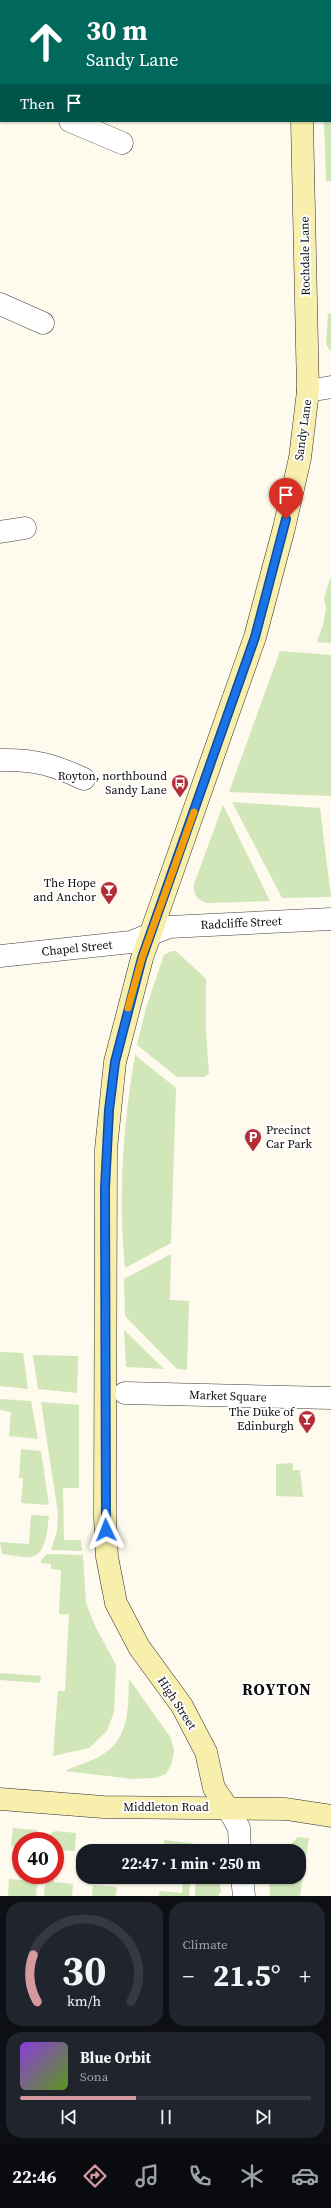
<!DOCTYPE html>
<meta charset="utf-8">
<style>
:root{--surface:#171b24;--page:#20242c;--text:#f1f3f6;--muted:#9ea1a6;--line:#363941;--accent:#d59aa0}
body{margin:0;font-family:"Source Serif 4",serif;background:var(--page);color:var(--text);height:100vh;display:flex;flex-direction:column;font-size:15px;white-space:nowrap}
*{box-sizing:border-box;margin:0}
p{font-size:13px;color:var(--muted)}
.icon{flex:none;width:22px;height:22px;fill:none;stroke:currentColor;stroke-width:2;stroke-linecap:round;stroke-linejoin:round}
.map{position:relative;height:1896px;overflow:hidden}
.drawer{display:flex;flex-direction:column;gap:6px;padding:6px;background:#0d0f14;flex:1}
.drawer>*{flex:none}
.banner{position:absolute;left:0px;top:0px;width:331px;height:122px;box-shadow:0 1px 3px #0004;background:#00695c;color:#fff;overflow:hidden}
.speed{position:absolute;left:12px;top:1832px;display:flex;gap:8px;font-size:20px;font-weight:700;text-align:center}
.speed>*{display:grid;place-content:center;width:52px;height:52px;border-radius:50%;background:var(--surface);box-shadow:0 1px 3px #0004;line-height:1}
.speed .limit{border:6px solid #d22;background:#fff;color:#111}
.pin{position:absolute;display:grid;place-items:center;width:34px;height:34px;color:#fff;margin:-41px -17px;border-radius:50% 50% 50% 0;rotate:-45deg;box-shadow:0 0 4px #0007}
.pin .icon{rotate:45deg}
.me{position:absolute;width:44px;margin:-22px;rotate:358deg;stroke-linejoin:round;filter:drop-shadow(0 0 3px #0008)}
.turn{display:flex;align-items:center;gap:14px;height:84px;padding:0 20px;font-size:18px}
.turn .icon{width:52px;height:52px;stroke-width:2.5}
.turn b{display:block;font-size:28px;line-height:34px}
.then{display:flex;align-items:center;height:38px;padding:0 20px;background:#0003;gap:8px;font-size:15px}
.big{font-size:30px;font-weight:700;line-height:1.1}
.drawer .card{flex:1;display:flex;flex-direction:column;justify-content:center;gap:6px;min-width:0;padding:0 14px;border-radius:16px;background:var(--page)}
.drawer .dial{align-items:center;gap:0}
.dial svg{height:104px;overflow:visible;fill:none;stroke:var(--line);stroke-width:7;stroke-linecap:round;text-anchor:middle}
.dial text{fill:var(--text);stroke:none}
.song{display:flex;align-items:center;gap:12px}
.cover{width:48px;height:48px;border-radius:6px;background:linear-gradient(135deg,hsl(270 70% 55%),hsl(90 70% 35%))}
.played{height:4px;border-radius:2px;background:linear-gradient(90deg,var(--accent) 40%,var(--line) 40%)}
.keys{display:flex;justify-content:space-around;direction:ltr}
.heat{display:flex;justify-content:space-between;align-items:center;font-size:22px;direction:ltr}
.drawer .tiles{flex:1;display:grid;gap:6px;grid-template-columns:1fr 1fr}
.card:last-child{grid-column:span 2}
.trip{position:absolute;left:76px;top:1844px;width:230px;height:40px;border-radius:16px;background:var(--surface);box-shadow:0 1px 3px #0004;font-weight:700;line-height:40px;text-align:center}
.menu{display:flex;height:64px;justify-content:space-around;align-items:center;background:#090b0e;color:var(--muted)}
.menu .icon{width:28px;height:28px}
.menu .selected{color:var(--accent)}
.menu b{font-size:18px;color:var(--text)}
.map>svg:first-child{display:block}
.green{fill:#d1e6b9}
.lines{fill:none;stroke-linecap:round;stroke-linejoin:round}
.street-casing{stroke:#3f3f3f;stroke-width:23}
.secondary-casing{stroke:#2e2e2e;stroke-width:23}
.street{stroke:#fff;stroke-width:22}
.secondary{stroke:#f9efac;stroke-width:22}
.route-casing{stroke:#114b97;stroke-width:10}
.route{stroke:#1a73e8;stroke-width:7}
.slow{stroke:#f59e0b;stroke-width:7}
.labels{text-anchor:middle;stroke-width:4;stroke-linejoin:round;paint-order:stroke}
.street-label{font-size:12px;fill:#0c0c0c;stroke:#fff}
.poi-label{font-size:12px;fill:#0c0c0c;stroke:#fff;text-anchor:end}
.district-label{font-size:16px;font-weight:bold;letter-spacing:1px;fill:#0c0c0c;stroke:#fff}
</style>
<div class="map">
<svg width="331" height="1896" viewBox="0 0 331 1896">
<rect width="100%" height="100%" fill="#fefaed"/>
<g class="green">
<path d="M321 0H331V181H326L324 121H330V1Z"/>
<path d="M328 313 331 314V352L326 344Z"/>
<path d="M331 576V643L317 642 323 625 326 608 324 598Z"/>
<path d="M280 651 331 655V796L229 792Z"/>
<path d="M232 802 320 808 331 897 282 898Z"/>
<path d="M223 805 270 901 207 903C197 900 193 895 194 884Z"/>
<path d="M172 951H176L206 979V1032L209 1073 205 1077H177L137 1045 146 1008 164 955Z"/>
<path d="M135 1055 176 1088 171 1243 125 1268C118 1198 123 1125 135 1055Z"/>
<path d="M171 1254 170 1300 189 1301 187 1370 177 1369 125 1316 124 1279Z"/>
<path d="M124 1330 164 1369 126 1367Z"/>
<path d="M0 1352 23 1353 28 1389 0 1386Z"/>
<path d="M33 1355 78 1356 77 1393 38 1389Z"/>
<path d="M0 1399 31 1401 38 1439 9 1436 11 1412 0 1410Z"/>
<path d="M41 1402 79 1405V1488H63L64 1540H81L82 1551 51 1550 57 1531 58 1513Z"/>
<path d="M21 1449 41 1451 49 1505 21 1503 23 1478H19Z"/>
<path d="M293 1463V1470H300L303 1497 276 1496V1464Z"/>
<path d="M31 1515 49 1516C47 1529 47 1554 31 1557 22 1558 11 1555 2 1554L0 1542 29 1544Z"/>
<path d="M47 1554 83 1555 86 1603 95 1626 116 1665 114 1712 107 1731 89 1748 53 1756 58 1691H65L69 1614H59L61 1570 51 1569V1564L41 1563V1560Z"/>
<path d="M0 1673 41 1676 40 1683 0 1680Z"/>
<path d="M129 1679 171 1738 174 1750 172 1763 166 1774 155 1778 133 1779 65 1771C77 1765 94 1761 105 1753 130 1736 128 1705 129 1679Z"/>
<path d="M13 1828 36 1830 41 1836 40 1841H21V1847L11 1846Z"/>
<path d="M55 1831 76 1833 75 1851 56 1850 55 1857V1841H49V1835Z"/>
<path d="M298 1837 309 1838 300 1896H270L269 1877H299V1851H284Z"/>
<path d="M164 1840 193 1843 192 1851H163Z"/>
<path d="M31 1875H38L36 1896H8L9 1879 30 1881Z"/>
<path d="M46 1875H54V1882L73 1884 72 1896H44Z"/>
<path d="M183 1877H191L189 1896H159L160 1891 182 1893Z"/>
<path d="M196 1877H219L221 1891 218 1896H195Z"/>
<path d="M93 1885 117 1887 116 1896H92Z"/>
</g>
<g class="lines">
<g class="street-casing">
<g id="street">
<path d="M0 90 1 91"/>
<path d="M70 121 122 143"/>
<path d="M0 304 43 323"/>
<path d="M308 391 331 387"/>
<path d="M0 532 25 528"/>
<path d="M0 760C34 759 54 765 84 779"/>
<path d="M0 956 131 942 169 927 331 919"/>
<path d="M125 1393 331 1398"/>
<path d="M227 1807 239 1828 240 1851"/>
<path d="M242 1877 244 1896"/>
</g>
</g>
<g class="secondary-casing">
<g id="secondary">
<path d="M299 0V1"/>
<path d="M0 1799 103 1807 286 1809 331 1816"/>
<path d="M227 1807 214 1788 206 1752 182 1706 139 1647 116 1603 107 1557 105 1517 106 1149 115 1062 142 958 255 637 284 528 300 458 308 391 302 121"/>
</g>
</g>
<use href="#street" class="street"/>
<use href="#secondary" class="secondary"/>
</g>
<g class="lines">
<g class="route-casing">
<path id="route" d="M106 1530 105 1188 109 1110 115 1062 142 958 255 637 286 519"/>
</g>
<use href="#route" class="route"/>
<path class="slow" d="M128 1008 142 958 194 812"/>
</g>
<defs>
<g id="bus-pin" transform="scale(0.9)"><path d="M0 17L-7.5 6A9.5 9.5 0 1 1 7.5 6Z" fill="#b32e38" stroke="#fff"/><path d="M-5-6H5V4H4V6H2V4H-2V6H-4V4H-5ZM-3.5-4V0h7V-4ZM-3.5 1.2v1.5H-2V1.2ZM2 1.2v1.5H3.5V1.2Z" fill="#fff"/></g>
<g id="bar-pin" transform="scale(0.9)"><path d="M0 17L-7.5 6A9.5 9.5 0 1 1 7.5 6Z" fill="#b32e38" stroke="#fff"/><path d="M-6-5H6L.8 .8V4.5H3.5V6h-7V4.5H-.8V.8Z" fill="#fff"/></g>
<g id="parking-pin" transform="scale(0.9)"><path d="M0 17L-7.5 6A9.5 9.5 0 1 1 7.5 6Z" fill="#b32e38" stroke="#fff"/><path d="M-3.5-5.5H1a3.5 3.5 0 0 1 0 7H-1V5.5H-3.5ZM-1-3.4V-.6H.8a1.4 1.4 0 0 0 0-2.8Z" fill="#fff"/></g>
</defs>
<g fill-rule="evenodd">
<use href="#bus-pin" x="180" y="783"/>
<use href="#bar-pin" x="109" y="890"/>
<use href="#parking-pin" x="253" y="1137"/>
<use href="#bar-pin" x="307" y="1419"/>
</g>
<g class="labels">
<g class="street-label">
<text transform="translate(305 256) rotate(-91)" y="4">Rochdale Lane</text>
<text transform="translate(303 430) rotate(-82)" y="4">Sandy Lane</text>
<text transform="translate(241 923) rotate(-3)" y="4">Radcliffe Street</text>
<text transform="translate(77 948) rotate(-6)" y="4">Chapel Street</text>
<text transform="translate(228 1396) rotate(2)" y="4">Market Square</text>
<text transform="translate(177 1703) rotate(57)" y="4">High Street</text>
<text x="166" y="1811">Middleton Road</text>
</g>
<g class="poi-label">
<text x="167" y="780">Royton, northbound<tspan x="167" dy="14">Sandy Lane</tspan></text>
<text x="96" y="887">The Hope<tspan x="96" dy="14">and Anchor</tspan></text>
<text x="266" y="1134" text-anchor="start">Precinct<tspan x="266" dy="14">Car Park</tspan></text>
<text x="294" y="1416">The Duke of<tspan x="294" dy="14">Edinburgh</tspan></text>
</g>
<g class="district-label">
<text x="277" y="1695">ROYTON</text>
</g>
</g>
</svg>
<div class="speed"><div class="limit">40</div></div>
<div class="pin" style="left:286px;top:519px;background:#d93025"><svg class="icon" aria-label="arrive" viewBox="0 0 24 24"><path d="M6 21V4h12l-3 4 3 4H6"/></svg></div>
<svg class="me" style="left:106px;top:1530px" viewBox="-20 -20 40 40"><path d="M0-17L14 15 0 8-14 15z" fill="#1a73e8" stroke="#fff" stroke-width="4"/></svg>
<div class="trip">22:47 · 1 min · 250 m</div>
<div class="banner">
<div class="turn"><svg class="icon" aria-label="ahead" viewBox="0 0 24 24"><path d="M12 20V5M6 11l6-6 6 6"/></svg><div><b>30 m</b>Sandy Lane</div></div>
<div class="then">Then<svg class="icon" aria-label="arrive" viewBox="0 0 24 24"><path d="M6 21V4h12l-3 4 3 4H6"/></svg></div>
</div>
</div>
<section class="drawer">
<div class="tiles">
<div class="card dial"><svg viewBox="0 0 100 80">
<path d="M14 69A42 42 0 1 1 86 69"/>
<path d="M14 69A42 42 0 0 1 11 33" stroke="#d59aa0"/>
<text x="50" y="56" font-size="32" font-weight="700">30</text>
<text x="50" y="72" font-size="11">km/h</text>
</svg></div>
<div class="card"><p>Climate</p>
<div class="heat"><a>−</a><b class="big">21.5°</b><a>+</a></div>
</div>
<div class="card">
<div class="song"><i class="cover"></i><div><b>Blue Orbit</b><p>Sona</p></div></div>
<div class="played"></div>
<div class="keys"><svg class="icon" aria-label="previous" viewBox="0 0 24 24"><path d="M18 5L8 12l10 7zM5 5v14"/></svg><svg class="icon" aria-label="pause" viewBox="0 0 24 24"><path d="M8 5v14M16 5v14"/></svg><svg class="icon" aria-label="next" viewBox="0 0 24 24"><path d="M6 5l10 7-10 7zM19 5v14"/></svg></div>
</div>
</div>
</section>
<nav class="menu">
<b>22:46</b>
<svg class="icon selected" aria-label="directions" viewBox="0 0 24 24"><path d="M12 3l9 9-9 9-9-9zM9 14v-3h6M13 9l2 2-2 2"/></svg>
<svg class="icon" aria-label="music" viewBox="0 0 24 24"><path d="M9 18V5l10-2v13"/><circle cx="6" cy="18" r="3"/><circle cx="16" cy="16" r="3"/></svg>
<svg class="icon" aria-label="phone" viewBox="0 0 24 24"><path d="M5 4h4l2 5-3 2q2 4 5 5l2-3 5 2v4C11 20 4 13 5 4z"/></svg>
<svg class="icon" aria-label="climate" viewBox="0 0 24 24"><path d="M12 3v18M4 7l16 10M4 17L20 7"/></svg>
<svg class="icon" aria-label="car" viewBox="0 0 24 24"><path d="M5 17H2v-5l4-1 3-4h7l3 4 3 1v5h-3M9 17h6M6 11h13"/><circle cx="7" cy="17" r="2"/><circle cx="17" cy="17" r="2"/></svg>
</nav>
